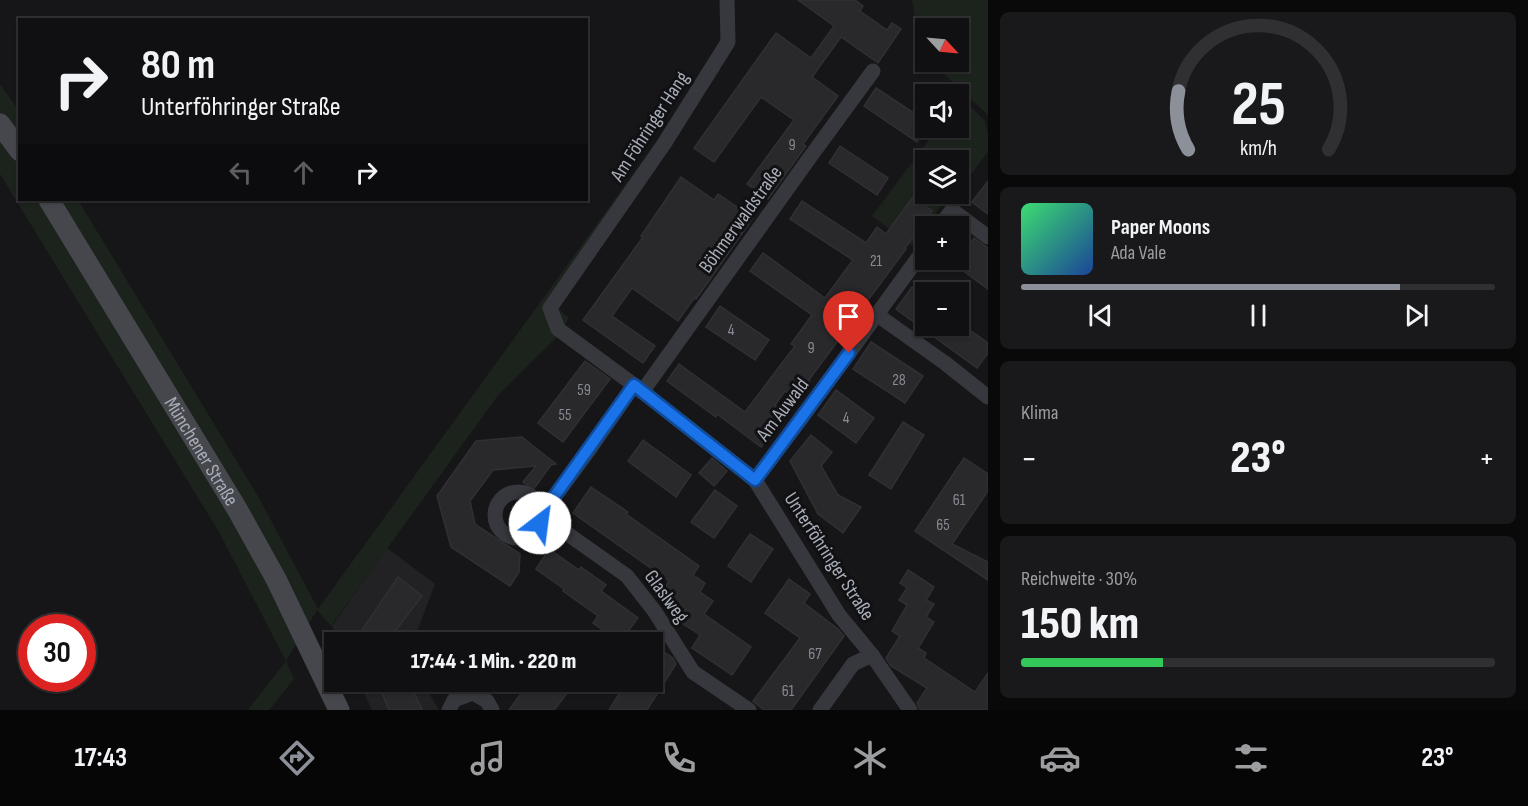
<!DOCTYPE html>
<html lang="de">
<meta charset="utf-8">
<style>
:root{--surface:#101012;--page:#19191b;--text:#f1f3f6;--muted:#9c9d9f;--line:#303032;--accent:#8c9099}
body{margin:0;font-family:"Sofia Sans Condensed",sans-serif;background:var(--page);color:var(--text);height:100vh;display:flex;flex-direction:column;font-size:22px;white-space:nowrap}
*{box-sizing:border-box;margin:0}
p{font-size:20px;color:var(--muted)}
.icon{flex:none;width:33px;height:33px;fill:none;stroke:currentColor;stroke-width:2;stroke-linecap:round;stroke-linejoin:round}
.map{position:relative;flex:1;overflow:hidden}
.sheet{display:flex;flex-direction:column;gap:12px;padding:12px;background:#09090a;width:540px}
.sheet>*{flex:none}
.hud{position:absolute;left:18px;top:18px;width:570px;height:183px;border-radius:0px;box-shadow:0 2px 4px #0004,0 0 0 2px var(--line);background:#101012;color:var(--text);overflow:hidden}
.needle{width:39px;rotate:116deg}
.tools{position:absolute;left:915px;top:18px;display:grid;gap:12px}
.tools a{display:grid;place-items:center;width:54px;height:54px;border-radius:0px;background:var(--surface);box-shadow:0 2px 4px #0004,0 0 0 2px var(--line);font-size:30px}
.speed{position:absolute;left:18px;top:614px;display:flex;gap:12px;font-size:30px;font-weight:700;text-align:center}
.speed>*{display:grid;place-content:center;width:78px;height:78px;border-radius:50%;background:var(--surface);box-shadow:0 2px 4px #0004,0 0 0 2px var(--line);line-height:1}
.speed .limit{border:9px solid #d22;background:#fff;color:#111}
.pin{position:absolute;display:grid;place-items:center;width:51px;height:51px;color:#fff;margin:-62px -26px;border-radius:50% 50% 50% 0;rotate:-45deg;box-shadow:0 0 6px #0007}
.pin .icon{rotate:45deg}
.me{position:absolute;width:66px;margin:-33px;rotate:30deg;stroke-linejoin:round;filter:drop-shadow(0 0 4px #0008)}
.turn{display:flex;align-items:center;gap:21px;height:126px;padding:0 24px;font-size:27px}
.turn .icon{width:78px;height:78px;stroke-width:2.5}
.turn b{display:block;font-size:42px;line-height:51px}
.lanes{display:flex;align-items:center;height:57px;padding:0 24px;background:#0003;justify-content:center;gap:30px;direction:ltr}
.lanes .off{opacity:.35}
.big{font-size:45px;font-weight:800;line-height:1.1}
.sheet .card{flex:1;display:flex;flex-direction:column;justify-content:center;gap:9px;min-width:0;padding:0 21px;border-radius:9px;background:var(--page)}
.sheet .dial{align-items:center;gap:0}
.dial svg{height:156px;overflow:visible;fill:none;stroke:var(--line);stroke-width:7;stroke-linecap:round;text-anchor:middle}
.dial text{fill:var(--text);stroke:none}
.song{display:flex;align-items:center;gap:18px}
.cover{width:72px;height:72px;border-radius:9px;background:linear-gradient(135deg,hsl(140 70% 55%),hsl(220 70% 35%))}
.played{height:6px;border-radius:3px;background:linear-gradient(90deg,var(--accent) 80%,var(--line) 80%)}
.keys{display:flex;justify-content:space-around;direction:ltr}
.heat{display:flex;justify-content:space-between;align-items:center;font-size:33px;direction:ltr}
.charge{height:9px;border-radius:4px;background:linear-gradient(90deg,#34c759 30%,var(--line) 0)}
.trip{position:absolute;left:324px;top:632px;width:339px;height:60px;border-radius:0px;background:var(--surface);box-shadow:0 2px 4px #0004,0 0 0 2px var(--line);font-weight:800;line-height:60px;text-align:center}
.tab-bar{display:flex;height:96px;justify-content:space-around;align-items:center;background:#060607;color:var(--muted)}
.tab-bar .icon{width:42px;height:42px}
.tab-bar .current{color:var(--accent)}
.tab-bar b{font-size:27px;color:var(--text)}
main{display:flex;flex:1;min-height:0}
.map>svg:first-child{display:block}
.built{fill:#222225}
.green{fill:#1c231d}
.building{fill:#29292c;stroke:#303034;stroke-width:1.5}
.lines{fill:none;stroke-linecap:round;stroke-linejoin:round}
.street{stroke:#37383d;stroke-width:15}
.secondary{stroke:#45474d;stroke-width:21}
.route-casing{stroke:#114b97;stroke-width:15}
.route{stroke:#1a73e8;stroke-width:10}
.labels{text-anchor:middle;stroke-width:6;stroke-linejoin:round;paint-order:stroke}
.number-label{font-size:16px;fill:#888b94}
.street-label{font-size:20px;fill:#a8adb8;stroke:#111113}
</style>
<main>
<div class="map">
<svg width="988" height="710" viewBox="0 0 988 710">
<rect width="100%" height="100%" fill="#161618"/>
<g class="built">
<path d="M387 548 435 584 413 642H339L332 626Z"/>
<path d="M358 681H422L439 710H372Z"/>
</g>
<g class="green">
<path d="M911 0H988V115L931 62H958V28H926L925 56 919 50 913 3Z"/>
<path d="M706 63 720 70 671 145 556 307 569 318 557 337 499 394 331 626 317 610 286 661 294 679 269 710H248L286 661 219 532 0 174V84L19 111 20 200H78L259 498 318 609 657 141Z"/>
<path d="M959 101 966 102 985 121 988 135V152L959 190 958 160H926V194H956L953 198 945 200 912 246 872 216 938 128H958Z"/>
</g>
<g class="building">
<path d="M798 0H855L863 6 860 11 887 30 892 23 901 29 878 63 841 37 812 77 838 96 803 144 806 146 768 199 747 184 794 120 761 97 714 162 694 148 776 33 811 58 834 26Z"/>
<path d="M876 88 926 121V128L917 142 864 106Z"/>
<path d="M840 146 888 178 877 195 829 163Z"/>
<path d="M681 177 714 200 718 194 753 218 711 278 696 299 695 297 678 321 632 288 612 316 655 346 643 363 583 320 643 237 641 236Z"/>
<path d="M988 181V214L972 202Z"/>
<path d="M913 197 932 211 905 248 906 249 808 381 810 382 797 400 785 391 775 405 784 413V417L761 447 717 414 716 417 667 381 679 364 745 412 795 346 791 344 812 315 750 271 763 253 825 298 853 260 790 219 802 201 866 243 877 227 886 234Z"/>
<path d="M974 238 988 248V289L954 264Z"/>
<path d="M912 287 926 297V326H964L988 343V353L977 368 896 309Z"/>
<path d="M720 306 769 340 755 360 706 327Z"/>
<path d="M871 342 923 376 905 403 853 369Z"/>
<path d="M585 361 610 379 563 442 538 423Z"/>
<path d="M836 390 874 418 856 443 818 415Z"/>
<path d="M903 422 924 435 891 489 869 475Z"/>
<path d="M811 435 832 452 821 466 838 495 861 507 843 533 818 514 790 461Z"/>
<path d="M522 437 556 464 551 465 533 490 523 482 536 466 493 470 470 501 475 524 520 554 519 572 510 586 451 547 437 496 476 441Z"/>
<path d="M643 440 691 475 676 497 628 461Z"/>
<path d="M712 458 727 471 714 486 699 473Z"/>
<path d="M964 458 988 474V491L952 544 988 562V580L915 531Z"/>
<path d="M591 487 628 512 626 514 699 566 693 575 705 583 700 592 713 601 704 614 751 647 732 675 692 648 700 635 679 621 686 609 673 600 677 594 666 586 669 581 573 513Z"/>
<path d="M715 490 737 506 714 538 691 522Z"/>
<path d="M750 534 773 549 751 582 728 566Z"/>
<path d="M549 549 579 570 581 567 606 585 601 591 638 618 620 642 593 623 598 616 563 591 564 589 536 569Z"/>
<path d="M908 570 934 587 926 600 934 604 926 617 934 622 918 648 926 653 924 658 975 692 988 673V710H920L917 703 927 688 891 666 886 658 900 636 892 631 907 605 899 600 907 588 900 583Z"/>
<path d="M398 577 422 596 387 642H354Z"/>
<path d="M789 579 810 594 804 603 838 629 844 636 791 710H764L753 701 800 638 765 613Z"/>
<path d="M652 644 673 658 676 664 647 710H609L627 681H652Z"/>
<path d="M377 681H409L422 710H389Z"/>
<path d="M530 681H564L572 687 554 710H509Z"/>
</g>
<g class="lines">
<g class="street">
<path d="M727 0 728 42 664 144 550 308 558 329 634 385 755 480 839 615 872 655 910 710"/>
<path d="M940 226 952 210 988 237"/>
<path d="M876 314 945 363 988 397"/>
<path d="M634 385 589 450 541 515 627 576 655 612 693 672 749 710"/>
<path d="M642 392 808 160 873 71"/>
<path d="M755 480 803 416 926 247"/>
<circle cx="518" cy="515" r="23"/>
<path d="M449 710 454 700 473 693 487 701 492 710"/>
<path d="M820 710 853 664 872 655"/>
</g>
<g class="secondary">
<path d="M0 124 20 151"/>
<path id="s1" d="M49 200 237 509 276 579 339 710"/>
</g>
</g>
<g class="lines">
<g class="route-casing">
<path id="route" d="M540 523 541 515 634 385 755 480 849 353"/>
</g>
<use href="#route" class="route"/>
</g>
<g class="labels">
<g class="number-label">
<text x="792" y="150">9</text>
<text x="876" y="266">21</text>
<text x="731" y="335">4</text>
<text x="811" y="353">9</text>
<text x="899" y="385">28</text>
<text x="584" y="395">59</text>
<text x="565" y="420">55</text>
<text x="846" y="423">4</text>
<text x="959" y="505">61</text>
<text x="943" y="530">65</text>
<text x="815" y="659">67</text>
<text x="788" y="696">61</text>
</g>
<g class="street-label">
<text transform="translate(649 126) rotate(-57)" y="7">Am Föhringer Hang</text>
<text transform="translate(740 219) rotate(-54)" y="7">Böhmerwaldstraße</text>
<text transform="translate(782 409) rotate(-53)" y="7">Am Auwald</text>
<text dy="7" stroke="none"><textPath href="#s1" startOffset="294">Münchener Straße</textPath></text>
<text transform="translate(830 556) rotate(57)" y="7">Unterföhringer Straße</text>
<text transform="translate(667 596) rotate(54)" y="7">Glaslweg</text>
</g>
</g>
</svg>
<div class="tools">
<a><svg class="needle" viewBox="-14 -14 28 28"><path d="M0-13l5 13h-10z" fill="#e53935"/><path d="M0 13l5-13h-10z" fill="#9c9d9f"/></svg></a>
<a><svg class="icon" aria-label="sound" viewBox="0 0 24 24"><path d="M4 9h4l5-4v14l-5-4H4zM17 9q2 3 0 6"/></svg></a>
<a><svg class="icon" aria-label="layers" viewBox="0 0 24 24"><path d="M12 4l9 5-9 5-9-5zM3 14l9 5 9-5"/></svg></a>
<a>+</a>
<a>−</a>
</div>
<div class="speed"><div class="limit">30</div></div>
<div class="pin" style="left:849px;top:353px;background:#d93025"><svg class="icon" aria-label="arrive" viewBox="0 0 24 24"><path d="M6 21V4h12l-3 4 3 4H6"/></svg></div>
<svg class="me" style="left:540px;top:523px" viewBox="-20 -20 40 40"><circle r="19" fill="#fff"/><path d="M0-13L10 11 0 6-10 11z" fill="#1a73e8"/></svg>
<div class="trip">17:44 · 1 Min. · 220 m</div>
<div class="hud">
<div class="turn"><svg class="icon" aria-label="right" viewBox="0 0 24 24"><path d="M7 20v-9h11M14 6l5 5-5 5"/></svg><div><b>80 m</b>Unterföhringer Straße</div></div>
<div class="lanes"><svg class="icon off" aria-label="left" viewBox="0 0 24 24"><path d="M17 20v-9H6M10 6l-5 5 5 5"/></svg><svg class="icon off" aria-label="ahead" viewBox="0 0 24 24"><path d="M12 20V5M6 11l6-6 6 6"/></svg><svg class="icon" aria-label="right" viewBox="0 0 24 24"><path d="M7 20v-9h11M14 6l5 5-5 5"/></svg></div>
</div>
</div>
<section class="sheet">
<div class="card dial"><svg viewBox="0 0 100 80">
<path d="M14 69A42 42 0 1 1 86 69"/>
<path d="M14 69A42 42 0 0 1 9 39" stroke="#8c9099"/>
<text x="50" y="56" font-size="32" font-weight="700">25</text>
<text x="50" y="72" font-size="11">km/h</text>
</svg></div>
<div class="card">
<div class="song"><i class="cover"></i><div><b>Paper Moons</b><p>Ada Vale</p></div></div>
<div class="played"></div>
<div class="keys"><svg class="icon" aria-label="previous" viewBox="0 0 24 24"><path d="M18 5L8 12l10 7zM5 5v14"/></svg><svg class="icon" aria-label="pause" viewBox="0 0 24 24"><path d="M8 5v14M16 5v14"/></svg><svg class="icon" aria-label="next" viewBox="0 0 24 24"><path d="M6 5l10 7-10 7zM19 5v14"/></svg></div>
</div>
<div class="card"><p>Klima</p>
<div class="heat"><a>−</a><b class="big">23°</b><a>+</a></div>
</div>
<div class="card"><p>Reichweite · 30%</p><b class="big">150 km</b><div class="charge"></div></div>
</section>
</main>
<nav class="tab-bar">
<b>17:43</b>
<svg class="icon current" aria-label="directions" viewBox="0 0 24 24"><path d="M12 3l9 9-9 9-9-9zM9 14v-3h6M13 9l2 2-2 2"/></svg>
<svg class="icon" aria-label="music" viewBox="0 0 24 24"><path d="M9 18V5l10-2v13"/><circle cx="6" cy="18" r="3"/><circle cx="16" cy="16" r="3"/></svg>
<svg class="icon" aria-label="phone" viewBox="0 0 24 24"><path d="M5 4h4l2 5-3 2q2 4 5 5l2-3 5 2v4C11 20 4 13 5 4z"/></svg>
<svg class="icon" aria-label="climate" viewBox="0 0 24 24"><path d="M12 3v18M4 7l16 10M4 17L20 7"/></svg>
<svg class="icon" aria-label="car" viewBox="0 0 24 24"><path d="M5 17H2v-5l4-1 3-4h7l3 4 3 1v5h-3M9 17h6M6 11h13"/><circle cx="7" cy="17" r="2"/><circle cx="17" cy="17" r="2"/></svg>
<svg class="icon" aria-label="filters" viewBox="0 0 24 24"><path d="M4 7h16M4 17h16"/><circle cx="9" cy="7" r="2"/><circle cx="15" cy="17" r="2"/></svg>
<b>23°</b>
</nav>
